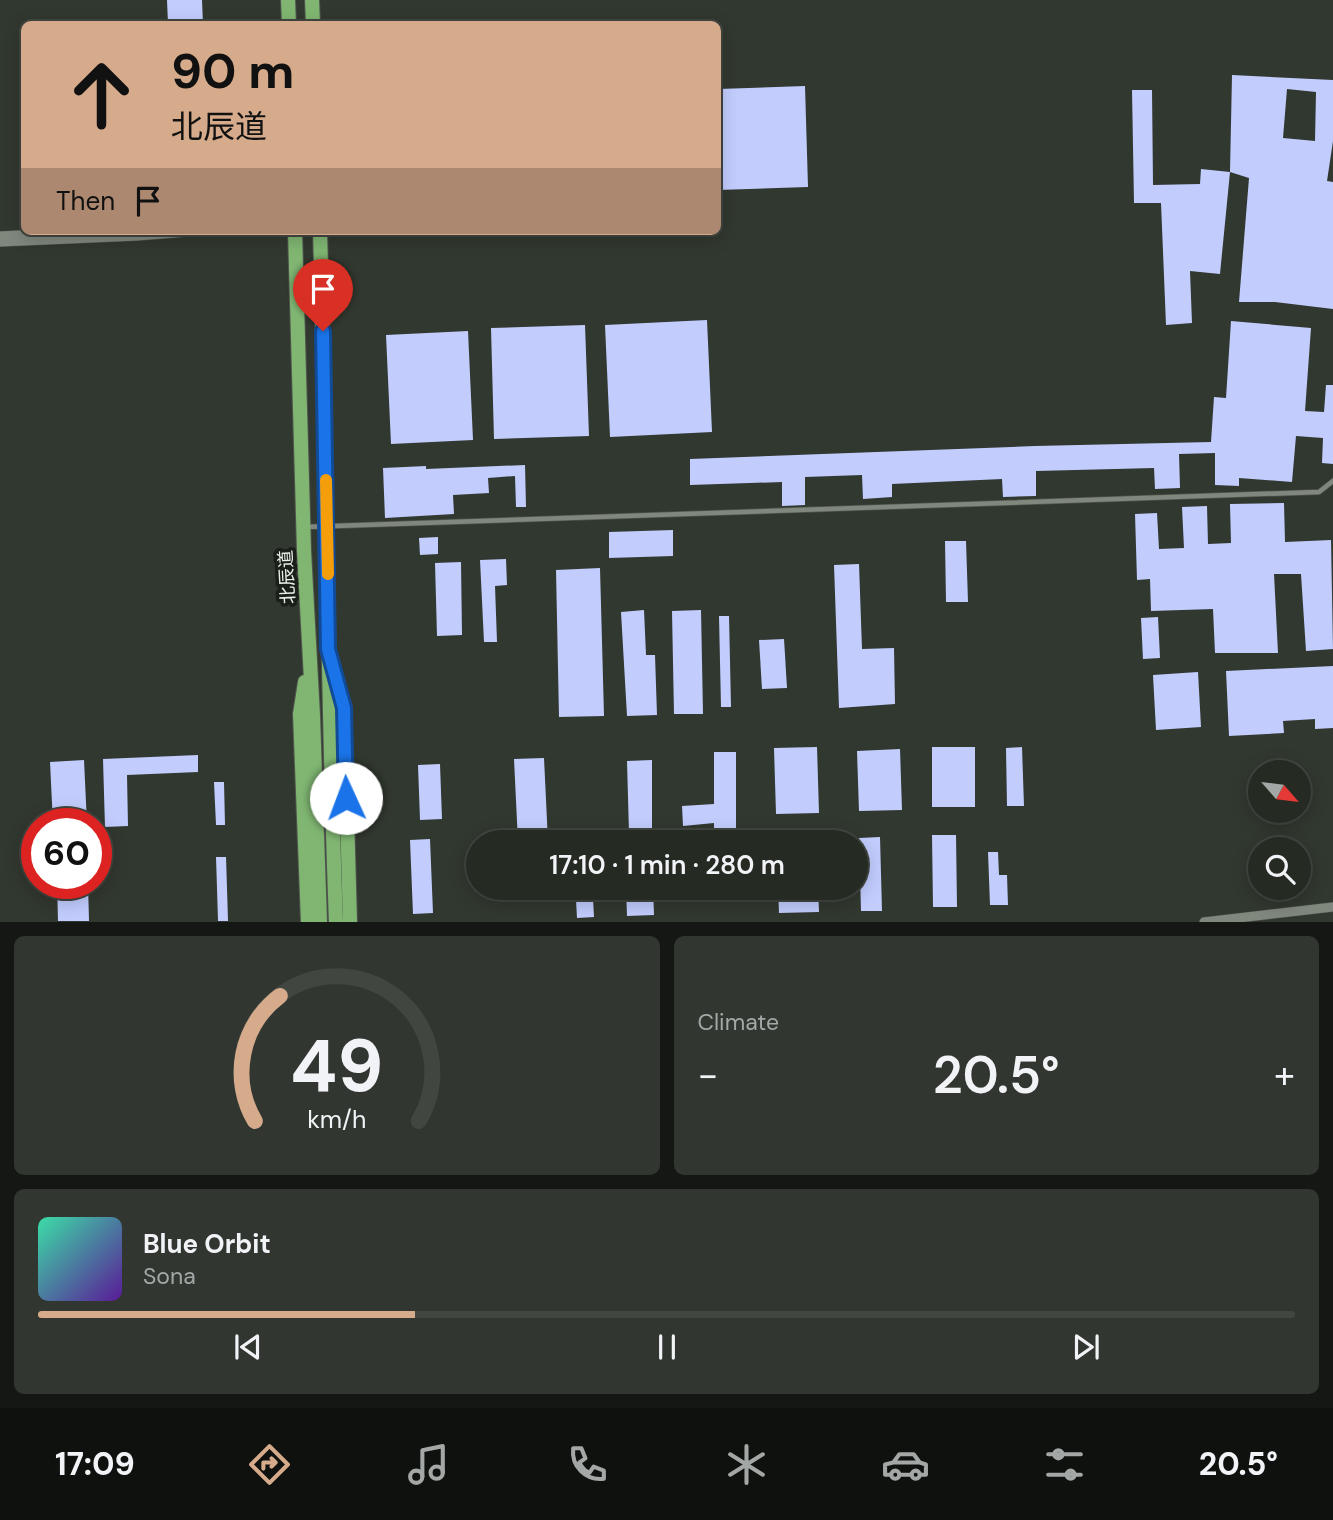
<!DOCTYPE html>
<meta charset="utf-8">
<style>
:root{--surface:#252a23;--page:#313630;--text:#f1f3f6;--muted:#a3a7a6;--line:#424641;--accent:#d6ab8b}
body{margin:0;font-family:"DM Sans","Noto Sans SC",sans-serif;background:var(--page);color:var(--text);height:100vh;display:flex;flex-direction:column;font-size:26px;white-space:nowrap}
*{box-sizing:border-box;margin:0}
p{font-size:23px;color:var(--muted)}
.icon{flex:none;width:38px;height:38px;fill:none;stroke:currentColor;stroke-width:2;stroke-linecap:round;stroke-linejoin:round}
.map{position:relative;height:922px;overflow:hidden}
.panel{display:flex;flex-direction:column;gap:14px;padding:14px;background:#141713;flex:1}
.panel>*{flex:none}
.banner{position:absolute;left:21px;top:21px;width:700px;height:214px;border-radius:10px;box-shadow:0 4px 18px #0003,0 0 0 2px var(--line);background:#d6ab8b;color:#111;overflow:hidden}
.needle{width:46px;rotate:118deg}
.fabs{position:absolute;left:1248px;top:760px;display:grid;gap:14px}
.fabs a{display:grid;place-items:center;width:63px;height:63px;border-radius:50%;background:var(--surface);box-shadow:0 4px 18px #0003,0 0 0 2px var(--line);font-size:35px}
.speed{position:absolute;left:21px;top:808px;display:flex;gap:14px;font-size:35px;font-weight:700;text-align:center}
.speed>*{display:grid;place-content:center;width:91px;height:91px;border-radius:50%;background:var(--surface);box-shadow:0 4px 18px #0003,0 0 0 2px var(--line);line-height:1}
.speed .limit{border:10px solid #d22;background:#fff;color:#111}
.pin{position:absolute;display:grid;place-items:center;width:60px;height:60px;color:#fff;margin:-72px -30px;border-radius:50% 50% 50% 0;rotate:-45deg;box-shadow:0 0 7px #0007}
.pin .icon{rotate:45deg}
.me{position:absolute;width:77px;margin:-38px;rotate:358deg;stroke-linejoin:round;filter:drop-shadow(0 0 5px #0008)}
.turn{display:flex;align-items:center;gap:24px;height:147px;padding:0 35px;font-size:32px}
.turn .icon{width:91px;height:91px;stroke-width:2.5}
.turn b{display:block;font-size:49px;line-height:60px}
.then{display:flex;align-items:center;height:66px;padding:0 35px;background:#0003;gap:14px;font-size:26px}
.big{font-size:52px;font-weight:600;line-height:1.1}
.panel .widget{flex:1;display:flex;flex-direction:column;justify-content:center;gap:10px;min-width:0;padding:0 24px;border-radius:10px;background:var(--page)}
.panel .dial{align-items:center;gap:0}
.dial svg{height:182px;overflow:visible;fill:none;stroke:var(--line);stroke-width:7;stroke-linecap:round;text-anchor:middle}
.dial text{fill:var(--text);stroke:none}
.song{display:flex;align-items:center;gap:21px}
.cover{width:84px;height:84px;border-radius:10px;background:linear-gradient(135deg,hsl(160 70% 55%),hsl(270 70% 35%))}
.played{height:7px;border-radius:4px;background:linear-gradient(90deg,var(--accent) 30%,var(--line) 30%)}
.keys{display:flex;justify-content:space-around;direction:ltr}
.heat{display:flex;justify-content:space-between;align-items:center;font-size:38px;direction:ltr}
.panel .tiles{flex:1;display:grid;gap:14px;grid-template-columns:1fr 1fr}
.widget:last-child{grid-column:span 2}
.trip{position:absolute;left:466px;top:830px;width:402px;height:70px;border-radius:35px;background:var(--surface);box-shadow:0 4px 18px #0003,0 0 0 2px var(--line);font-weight:600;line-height:70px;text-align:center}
.dock{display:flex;height:112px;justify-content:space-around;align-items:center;background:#0f110e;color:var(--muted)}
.dock .icon{width:49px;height:49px}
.dock .on{color:var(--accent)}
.dock b{font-size:32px;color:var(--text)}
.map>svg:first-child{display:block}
.building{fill:#c2cdfe;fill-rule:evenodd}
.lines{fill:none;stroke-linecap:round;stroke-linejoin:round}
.lane-casing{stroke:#50564e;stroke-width:6}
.street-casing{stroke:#50564e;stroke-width:10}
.primary-casing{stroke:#50564e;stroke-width:16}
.lane{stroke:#80887e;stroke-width:4.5}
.street{stroke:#80887e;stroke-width:9}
.primary{stroke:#80b672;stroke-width:14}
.route-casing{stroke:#114b97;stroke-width:18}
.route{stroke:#1a73e8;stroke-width:12}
.slow{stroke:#f59e0b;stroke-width:12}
.labels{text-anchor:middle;stroke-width:7;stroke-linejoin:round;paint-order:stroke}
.street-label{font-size:18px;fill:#ebefe9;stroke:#1b1f1a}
</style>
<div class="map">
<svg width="1333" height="922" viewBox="0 0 1333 922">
<rect width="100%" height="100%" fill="#31382f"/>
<g class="building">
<path d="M167 0H202L203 24H168Z"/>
<path d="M1232 75 1333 80V141L1327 181 1333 182V309L1275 302H1239L1249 178 1230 172ZM1287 89 1316 92 1315 141 1283 138Z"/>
<path d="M805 86 808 187 718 190V89Z"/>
<path d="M1132 90H1152L1153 185 1200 184 1201 169 1230 172 1220 274 1190 271 1192 323 1166 325 1161 203H1134Z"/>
<path d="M707 320 712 432 610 437 605 325Z"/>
<path d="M1231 321 1311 328 1305 411 1324 412 1326 385H1333V464L1322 463 1323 438 1296 436 1292 482 1239 478V486L1215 485V453L1179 454 1180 488 1155 489 1154 468 1036 471V496L1003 497 1002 479 892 484V497L863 499 862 475 805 477V505L782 506V482L690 485V459L1035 446 1211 442 1214 397 1226 398Z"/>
<path d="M585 325 589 436 494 439 491 328Z"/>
<path d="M468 331 473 440 391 444 386 335Z"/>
<path d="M525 465 526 507H516L515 476 488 478 489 493 453 495 454 514 385 518 383 468 426 466V469Z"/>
<path d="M1284 503 1285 542 1331 540 1333 649 1306 651 1301 574H1274L1278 653H1215L1213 609 1151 611 1150 579 1137 580 1135 514 1157 513 1159 549 1184 548 1182 507 1207 506 1208 544 1231 543 1230 504Z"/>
<path d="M673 530V556L609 558V532Z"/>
<path d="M438 537V554L420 555 419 538Z"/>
<path d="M945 541H966L968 602H946Z"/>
<path d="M506 559 507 585 495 586 497 642H484L480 560Z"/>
<path d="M461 562 462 635 437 636 435 563Z"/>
<path d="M859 564 862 649 894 648 895 704 839 708 834 565Z"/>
<path d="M600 568 604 716 559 717 556 570Z"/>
<path d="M644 610 646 655H655L657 715 627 716 621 612Z"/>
<path d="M701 610 703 714H674L672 611Z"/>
<path d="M719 616H729L731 707H721Z"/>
<path d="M1158 617 1160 658 1143 659 1141 618Z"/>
<path d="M784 639 787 688 762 689 759 640Z"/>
<path d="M1333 666V728L1315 729V719L1283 721 1284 733 1229 736 1226 671Z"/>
<path d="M1198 672 1201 727 1156 730 1153 675Z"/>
<path d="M817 747 819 813 776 814 774 748Z"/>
<rect x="932" y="747" width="43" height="60"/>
<path d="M1022 747 1024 806H1007L1006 748Z"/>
<path d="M900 749 902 810 859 811 857 751Z"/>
<path d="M714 752H736V842H714V823L683 826 682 806 714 804Z"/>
<path d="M198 755V772L127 775 128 826 105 827 103 759Z"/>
<path d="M544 758 548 842H518L514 759Z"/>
<path d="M84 760 87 824H53L50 762Z"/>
<path d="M652 760V842H625L624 833H629L627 761Z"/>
<path d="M440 764 442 819 420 820 418 765Z"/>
<path d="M214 782H224L225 825H216Z"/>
<path d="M932 835H956L957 907H933Z"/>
<path d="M880 837 882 911H861L859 838Z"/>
<path d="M430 839 433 913 413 914 410 840Z"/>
<path d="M988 852H998L999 875H1007L1008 905H990Z"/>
<path d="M216 857H226L228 921H218Z"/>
<path d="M57 884H88L89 921H58Z"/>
<path d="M626 887H653L654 915 627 916Z"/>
<path d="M778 887H818L819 912 779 913Z"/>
<path d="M593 898 594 917 577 918 576 900Z"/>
</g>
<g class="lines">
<g class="lane-casing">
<path id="lane" d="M305 527 1319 492 1333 481"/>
</g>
<g class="street-casing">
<g id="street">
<path d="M0 236 96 231"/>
<path d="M0 242 137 236 199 231"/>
<path d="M1204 922 1333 907"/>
</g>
</g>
<g class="primary-casing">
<g id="primary">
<path d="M288 0 289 24"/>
<path d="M312 0 313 24"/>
<path d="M295 231 304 551 313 716 320 922"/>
<path d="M320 231C327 461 327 691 336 922"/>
<path d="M334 671 344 708 350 922"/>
<path d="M305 682 300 714 308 922"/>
</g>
</g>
<use href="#lane" class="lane"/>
<use href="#street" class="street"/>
<use href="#primary" class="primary"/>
</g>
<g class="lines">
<g class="route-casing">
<path id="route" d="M323 331 328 649 344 708 346 798"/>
</g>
<use href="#route" class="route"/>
<path class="slow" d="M326 480 328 574"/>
</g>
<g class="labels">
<g class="street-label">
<text transform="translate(287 577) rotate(-93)" y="6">北辰道</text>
</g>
</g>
</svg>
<div class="fabs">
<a><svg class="needle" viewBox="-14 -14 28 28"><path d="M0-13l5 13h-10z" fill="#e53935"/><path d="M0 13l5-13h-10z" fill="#a3a7a6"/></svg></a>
<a><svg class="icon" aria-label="search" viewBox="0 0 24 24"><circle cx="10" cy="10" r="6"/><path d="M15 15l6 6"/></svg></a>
</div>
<div class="speed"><div class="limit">60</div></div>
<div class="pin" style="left:323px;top:331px;background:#d93025"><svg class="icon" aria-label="arrive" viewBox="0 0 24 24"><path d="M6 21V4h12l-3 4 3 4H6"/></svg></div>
<svg class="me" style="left:346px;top:798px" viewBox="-20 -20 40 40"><circle r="19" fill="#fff"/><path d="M0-13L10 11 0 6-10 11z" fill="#1a73e8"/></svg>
<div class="trip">17:10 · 1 min · 280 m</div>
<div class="banner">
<div class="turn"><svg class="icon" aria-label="ahead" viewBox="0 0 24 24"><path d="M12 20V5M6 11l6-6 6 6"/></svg><div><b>90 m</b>北辰道</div></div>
<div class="then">Then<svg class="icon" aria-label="arrive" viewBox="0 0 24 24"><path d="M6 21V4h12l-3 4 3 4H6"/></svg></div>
</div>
</div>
<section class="panel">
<div class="tiles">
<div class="widget dial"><svg viewBox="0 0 100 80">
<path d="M14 69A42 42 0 1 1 86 69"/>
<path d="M14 69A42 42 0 0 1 25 14" stroke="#d6ab8b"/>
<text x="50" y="56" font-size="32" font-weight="700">49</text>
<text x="50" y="72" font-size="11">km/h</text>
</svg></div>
<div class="widget"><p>Climate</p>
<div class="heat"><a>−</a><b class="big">20.5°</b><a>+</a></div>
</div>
<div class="widget">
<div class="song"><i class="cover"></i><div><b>Blue Orbit</b><p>Sona</p></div></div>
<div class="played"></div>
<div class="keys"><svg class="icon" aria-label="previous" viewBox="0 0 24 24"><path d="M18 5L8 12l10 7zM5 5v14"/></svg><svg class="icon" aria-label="pause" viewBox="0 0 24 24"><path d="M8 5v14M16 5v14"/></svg><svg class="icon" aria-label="next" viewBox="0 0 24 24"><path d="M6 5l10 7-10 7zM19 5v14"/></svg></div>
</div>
</div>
</section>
<nav class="dock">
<b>17:09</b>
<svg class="icon on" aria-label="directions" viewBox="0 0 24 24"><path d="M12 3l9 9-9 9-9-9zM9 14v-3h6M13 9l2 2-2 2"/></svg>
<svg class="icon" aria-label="music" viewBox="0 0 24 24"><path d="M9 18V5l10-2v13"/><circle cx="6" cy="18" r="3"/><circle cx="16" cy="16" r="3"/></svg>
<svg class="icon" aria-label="phone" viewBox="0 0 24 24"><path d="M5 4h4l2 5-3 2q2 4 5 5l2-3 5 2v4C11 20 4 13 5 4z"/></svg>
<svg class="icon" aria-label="climate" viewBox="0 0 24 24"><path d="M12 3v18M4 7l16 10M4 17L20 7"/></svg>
<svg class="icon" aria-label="car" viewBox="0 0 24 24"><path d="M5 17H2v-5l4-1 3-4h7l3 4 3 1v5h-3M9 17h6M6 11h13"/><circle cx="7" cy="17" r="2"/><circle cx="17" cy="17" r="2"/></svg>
<svg class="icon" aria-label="filters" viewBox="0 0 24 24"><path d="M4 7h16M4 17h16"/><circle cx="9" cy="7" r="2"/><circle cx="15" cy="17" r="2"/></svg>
<b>20.5°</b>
</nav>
